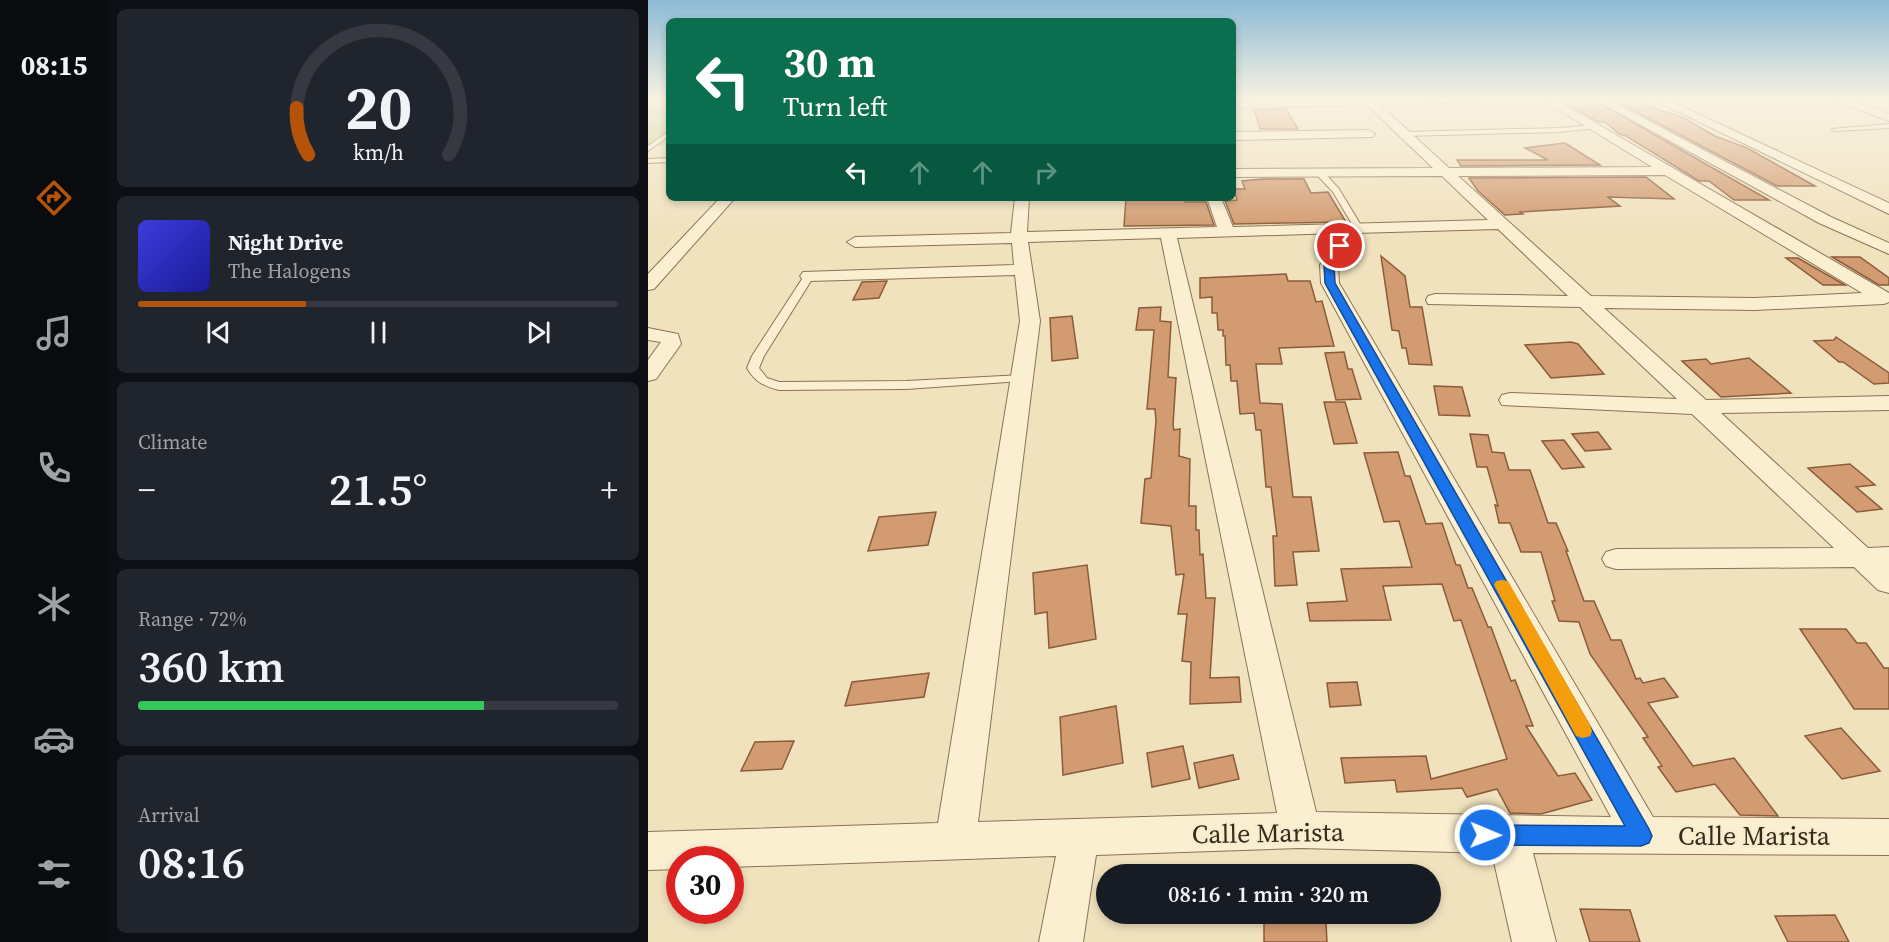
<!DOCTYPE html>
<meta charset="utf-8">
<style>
:root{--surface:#171b24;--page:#20242c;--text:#f1f3f6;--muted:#9ea1a6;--line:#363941;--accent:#b45309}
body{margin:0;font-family:"Source Serif 4",serif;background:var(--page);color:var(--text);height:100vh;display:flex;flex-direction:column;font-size:22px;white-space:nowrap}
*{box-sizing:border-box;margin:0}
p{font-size:20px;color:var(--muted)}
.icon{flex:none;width:33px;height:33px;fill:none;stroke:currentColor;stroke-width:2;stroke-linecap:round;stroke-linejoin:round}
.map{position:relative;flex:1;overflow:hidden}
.drawer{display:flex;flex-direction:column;gap:9px;padding:9px;background:#0d0f14;width:540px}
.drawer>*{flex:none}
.hud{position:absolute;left:18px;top:18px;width:570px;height:183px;border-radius:9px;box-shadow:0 3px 9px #0003;background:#0b6e4f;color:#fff;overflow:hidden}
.speed{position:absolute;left:18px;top:846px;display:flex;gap:12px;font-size:30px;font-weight:700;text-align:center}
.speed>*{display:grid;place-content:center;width:78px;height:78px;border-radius:50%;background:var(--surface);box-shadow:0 3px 9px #0003;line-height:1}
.speed .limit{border:9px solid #d22;background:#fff;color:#111}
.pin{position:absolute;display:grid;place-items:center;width:51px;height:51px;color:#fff;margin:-26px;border:3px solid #fff;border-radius:50%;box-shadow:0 2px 6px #0007}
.me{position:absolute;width:66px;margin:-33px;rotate:91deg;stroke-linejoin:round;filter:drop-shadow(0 0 4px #0008)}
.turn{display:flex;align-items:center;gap:21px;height:126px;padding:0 18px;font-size:27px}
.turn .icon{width:78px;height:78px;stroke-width:2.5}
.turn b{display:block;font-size:42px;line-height:51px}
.lanes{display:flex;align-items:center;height:57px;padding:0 18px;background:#0003;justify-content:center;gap:30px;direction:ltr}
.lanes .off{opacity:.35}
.big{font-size:45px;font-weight:600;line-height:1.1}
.drawer .card{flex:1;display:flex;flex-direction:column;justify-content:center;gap:9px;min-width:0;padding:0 21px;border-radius:9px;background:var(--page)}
.drawer .dial{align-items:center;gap:0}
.dial svg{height:156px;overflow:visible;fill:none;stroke:var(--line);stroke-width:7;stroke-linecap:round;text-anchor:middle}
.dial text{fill:var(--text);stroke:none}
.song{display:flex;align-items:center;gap:18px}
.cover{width:72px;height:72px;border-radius:9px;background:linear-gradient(135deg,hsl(240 70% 55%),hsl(240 70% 35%))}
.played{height:6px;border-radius:3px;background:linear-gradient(90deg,var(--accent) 35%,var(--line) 35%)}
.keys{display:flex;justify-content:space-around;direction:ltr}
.heat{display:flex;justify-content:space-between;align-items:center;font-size:33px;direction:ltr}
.charge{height:9px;border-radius:4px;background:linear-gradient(90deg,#34c759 72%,var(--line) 0)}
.trip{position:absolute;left:448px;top:864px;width:345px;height:60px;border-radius:30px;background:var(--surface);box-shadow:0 3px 9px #0003;font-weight:600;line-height:60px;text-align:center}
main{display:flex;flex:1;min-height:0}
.menu{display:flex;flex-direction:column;width:108px;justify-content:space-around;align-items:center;background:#090b0e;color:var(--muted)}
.menu .icon{width:42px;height:42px}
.menu .on{color:var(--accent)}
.menu b{font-size:27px;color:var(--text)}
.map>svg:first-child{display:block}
.green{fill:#c7cf92}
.building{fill:#d29b71;stroke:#8b5b3a;stroke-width:1.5}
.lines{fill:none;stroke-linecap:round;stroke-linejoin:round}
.service-casing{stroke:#8a7256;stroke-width:2}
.minor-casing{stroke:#8a7256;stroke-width:2}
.service{fill:#fbefd2;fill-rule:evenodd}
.minor{fill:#fbefd2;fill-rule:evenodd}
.route{fill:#1a73e8;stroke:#114b97;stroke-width:1.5}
.slow{fill:#f59e0b}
.labels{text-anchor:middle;stroke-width:4.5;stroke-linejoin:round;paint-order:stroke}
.near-street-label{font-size:26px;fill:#382a1b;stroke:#f8ecce}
</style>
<main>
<nav class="menu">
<b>08:15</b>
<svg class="icon on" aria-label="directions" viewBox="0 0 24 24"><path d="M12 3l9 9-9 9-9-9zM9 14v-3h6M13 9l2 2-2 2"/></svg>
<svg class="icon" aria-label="music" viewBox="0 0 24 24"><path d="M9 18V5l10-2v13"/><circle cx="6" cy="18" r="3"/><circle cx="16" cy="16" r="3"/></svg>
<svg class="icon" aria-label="phone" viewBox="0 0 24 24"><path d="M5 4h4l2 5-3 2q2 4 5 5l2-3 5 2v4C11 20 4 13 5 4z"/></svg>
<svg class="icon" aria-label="climate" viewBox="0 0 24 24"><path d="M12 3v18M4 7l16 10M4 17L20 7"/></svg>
<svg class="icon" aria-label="car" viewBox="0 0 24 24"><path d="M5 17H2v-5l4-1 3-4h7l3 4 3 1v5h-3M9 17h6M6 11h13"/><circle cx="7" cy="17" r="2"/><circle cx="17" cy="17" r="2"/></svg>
<svg class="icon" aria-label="filters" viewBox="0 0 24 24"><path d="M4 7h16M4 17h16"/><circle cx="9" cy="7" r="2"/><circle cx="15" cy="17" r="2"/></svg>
</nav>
<section class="drawer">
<div class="card dial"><svg viewBox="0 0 100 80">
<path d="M14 69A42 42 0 1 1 86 69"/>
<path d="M14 69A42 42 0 0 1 8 45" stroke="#b45309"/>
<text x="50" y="56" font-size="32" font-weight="700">20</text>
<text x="50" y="72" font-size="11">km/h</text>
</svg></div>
<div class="card">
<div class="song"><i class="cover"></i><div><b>Night Drive</b><p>The Halogens</p></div></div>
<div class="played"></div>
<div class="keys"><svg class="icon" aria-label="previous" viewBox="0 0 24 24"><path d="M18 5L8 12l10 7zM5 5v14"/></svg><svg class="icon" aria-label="pause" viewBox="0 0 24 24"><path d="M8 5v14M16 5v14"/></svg><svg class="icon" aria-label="next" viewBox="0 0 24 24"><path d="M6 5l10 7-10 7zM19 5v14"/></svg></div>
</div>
<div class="card"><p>Climate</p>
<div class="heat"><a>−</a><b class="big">21.5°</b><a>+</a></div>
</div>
<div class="card"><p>Range · 72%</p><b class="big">360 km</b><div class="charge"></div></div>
<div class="card"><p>Arrival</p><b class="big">08:16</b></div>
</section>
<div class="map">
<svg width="1241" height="942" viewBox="0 0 1241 942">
<rect width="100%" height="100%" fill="#f1e2be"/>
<path class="green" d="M0 99H21V136L3 141 9 144 21 142V145H0Z"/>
<g class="building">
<path d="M910 99H944L1121 200H1086L1061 181H1051L978 136 971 134 957 122H950Z"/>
<path d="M964 99H988L1000 106 1036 118 1067 136 1099 148 1167 186H1129Z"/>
<path d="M638 109 650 129H612L606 110Z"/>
<path d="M917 143 952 165 813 166 809 160H900L877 148Z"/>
<path d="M998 177 1026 199 960 197 972 206 872 212 875 214 857 215 830 191 821 178Z"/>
<path d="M615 179H656L663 193 680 192 698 222 586 224 577 201 589 200 586 189H597L594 181Z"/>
<path d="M478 198H537V202H558L566 225 476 226Z"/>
<path d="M733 256 757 276 762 307H774L784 365 761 364 758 348H754L751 331 744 330Z"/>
<path d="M1184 257H1212L1241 278V285H1231Z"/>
<path d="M1138 258H1150L1197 285H1175Z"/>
<path d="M638 274 640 281H662L668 302 674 301 686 346 631 348 634 364H608L612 403 634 404 645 497H663L671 551 645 552 649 585 627 586 625 536H629L623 487H618L613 430H608L606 413 592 414 589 381H583L582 365H578L577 336H575V330H570L569 313H564V297L552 298V278Z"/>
<path d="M239 281 231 298 205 300 214 282Z"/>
<path d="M513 307 512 321 523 322 520 377 528 378 525 425 526 430 532 429 531 456 542 459 541 506H548V530H551L552 555 555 554 558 598H567L562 678 591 677 593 702 542 704 543 662 534 661 539 614H530L536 574 528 575 523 526 493 523 497 479 503 478 508 421 507 409H499L506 330H488L491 308Z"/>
<path d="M424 316 430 358 404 361 402 318Z"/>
<path d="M1188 337 1241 373V383L1226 384 1195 362H1191L1166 341 1186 340Z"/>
<path d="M923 342 930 344 956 374 903 378 877 345Z"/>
<path d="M696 352 700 369H704L713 399 688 400 677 353Z"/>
<path d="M1101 358 1143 393 1073 397 1034 361 1058 359 1063 364Z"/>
<path d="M786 386 814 387 822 416 791 415Z"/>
<path d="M676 402H697L709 443 686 444Z"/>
<path d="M950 432 963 449 937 451 924 434Z"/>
<path d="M822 434 840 435 844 452 856 453 861 470H882L900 523H908L920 551H918L936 601H946L963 640H973L988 679 992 678 995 683 1016 678 1030 697 1000 703 1045 766 1086 758 1130 816 1092 815 1067 784 1028 792 1010 767 1014 766 995 738 1000 737 942 654 931 622 911 621 904 601H907L893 552H873L862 523H851L847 505 850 506 839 467H829Z"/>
<path d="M916 440 936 467 914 469 894 441Z"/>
<path d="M750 452 757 476H762L778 524 794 523 808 565H812L820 588H824L840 627H843L863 681 867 680 885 726H878L910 776 927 773 944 800 893 814 862 813 849 789 819 797 814 788 749 792 747 780 697 783 693 758 778 756 783 779 859 759 813 620 806 621 794 584 735 586 743 620 662 621 659 603 699 601 693 569 764 567 751 521 736 522 716 453Z"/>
<path d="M1202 464 1227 485 1208 487 1234 509 1209 512 1160 468Z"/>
<path d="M288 512 280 545 220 551 231 517Z"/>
<path d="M439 565 448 639 401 648 399 612 387 614 385 573Z"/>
<path d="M1152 629H1198L1209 643H1218L1236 668H1241V709H1206Z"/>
<path d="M281 673 276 697 197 706 204 682Z"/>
<path d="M709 682 713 705 682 707 679 683Z"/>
<path d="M468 706 475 763 415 775 412 717Z"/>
<path d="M1193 728 1232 771 1194 779 1157 736Z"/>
<path d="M146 741 134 769 93 771 107 742Z"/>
<path d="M535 746 542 779 504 787 499 753Z"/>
<path d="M585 755 591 779 551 788 546 763Z"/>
<path d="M932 909 982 910 992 942H942Z"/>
<path d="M1187 915 1201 942H1140L1127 916Z"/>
<path d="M616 923H678L679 942H616Z"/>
</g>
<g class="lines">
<g class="service-casing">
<g id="service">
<path d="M1241 124V128L1187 131 1184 129Z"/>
<path d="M946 125 948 128 911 132 757 136 754 134 757 132 911 128Z"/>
<path d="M21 131V136L0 151V146Z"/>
<path d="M21 158V162L0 163V159Z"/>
<path d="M667 169H673L691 189 714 227 713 229H707L685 192 667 173Z"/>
<path d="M161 273 166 276 116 356 111 368 119 378 131 382 258 381 374 375 380 378 374 381 258 389 131 390C116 386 107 382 99 368L104 356 156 276Z"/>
</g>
</g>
<g class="minor-casing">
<g id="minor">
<path d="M697 99H831L826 102 732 105 801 168 1004 167 893 99H906L1241 293V302L1236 304 1107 310 956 308 1058 400 1241 396V410L1073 413 1220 548 1241 547V593L1230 590 1206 567 968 569 958 566 954 559 958 552 968 549 1186 548 1044 414 854 405 851 400 854 395 862 393 1029 399 932 307 780 304 778 300 780 296 787 294 920 296 850 229 707 233 690 265 691 283 1005 817 1241 819V855L885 853 908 942H864L844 853 652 848 448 855 435 942H391L408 856 82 867V860H32V869L0 870V832L290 823 372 321 367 275 161 281 155 280 152 276 155 272 366 265 364 243 207 247 199 242 207 237 363 233 367 198H381L379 232 569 227 559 198H573L585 227 840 220 794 176 585 177V169L785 168 719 105 585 108V102ZM1017 175 1214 293 1107 298 943 296 810 176ZM691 233 672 265 673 283 963 817 668 812 529 238ZM513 238 629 813 330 822 392 321 380 242Z"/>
<path d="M946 99H959L1183 217 1241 243V254L1171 223Z"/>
<path d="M1004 99H1018L1241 203V214Z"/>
<path d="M1183 99H1198L1241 114V121Z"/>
<path d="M721 130 727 134 725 137 585 140V132Z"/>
<path d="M72 198H87L6 289 0 290V274Z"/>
<path d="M0 328 30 334 33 344 8 379 0 381V360L13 342 0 340Z"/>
</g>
</g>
<use href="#service" class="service"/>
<use href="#minor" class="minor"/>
</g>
<linearGradient id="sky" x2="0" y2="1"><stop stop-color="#8cbad5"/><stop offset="0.43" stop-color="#f9f2e2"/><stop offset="1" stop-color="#f9f2e2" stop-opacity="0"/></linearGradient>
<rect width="1241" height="231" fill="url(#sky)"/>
<path class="route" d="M692 243 696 246 686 265 687 283 1001 829 1004 836 1001 843 993 846 837 845 829 842 826 835 829 828 837 825 977 826 677 283 676 265 689 244Z"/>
<path class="slow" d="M854 580 860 581 942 725 944 731 942 736 935 738 928 736 846 585 848 581Z"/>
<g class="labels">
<g class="near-street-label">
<text transform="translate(620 833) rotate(-1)" y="9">Calle Marista</text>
<text x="1106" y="845">Calle Marista</text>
</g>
</g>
</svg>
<div class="speed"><div class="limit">30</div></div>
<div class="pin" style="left:692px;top:246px;background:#d93025"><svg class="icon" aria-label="arrive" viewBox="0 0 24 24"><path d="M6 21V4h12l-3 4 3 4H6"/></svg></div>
<svg class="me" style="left:837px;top:835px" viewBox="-20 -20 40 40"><circle r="17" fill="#1a73e8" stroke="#fff" stroke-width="3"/><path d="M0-11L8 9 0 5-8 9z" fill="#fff"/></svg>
<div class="trip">08:16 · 1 min · 320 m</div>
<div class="hud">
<div class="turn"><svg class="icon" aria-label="left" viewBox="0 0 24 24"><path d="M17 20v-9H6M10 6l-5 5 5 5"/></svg><div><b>30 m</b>Turn left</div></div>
<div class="lanes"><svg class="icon" aria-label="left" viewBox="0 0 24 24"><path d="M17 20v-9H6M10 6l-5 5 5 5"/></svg><svg class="icon off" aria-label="ahead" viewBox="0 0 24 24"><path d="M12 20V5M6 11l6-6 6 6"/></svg><svg class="icon off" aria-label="ahead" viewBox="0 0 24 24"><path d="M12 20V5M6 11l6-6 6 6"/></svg><svg class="icon off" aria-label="right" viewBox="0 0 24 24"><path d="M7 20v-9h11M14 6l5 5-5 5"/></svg></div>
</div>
</div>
</main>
